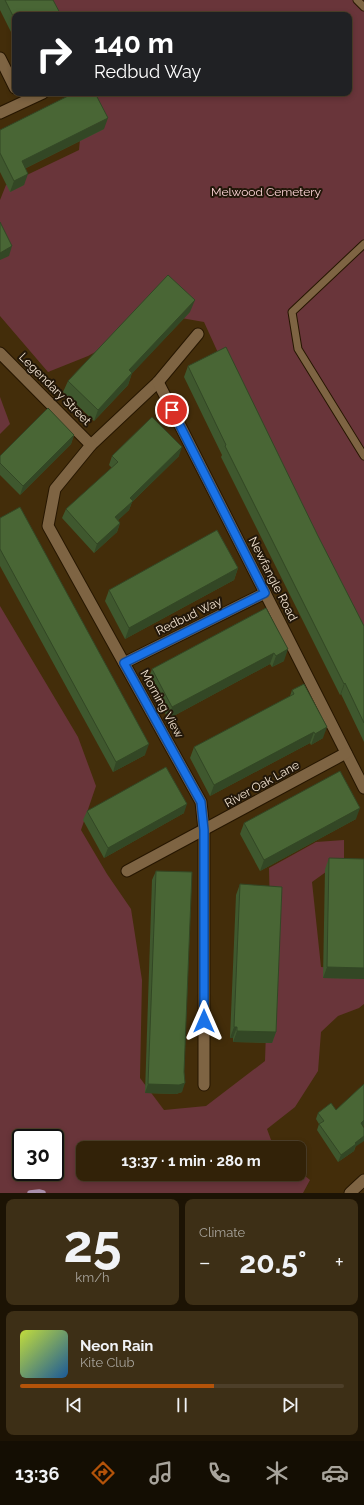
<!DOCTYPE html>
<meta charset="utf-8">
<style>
:root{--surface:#322208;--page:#3d2f16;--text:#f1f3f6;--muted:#a8a49c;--line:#4d3f29;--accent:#b45309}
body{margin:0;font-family:Raleway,sans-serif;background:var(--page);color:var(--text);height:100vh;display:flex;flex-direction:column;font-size:15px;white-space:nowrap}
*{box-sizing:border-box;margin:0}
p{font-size:13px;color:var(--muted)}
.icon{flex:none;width:22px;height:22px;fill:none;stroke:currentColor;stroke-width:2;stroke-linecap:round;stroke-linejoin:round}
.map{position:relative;height:1193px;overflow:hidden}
.details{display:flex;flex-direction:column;gap:6px;padding:6px;background:#1c1304;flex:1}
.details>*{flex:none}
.top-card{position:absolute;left:12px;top:12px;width:340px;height:84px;border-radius:8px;box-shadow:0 2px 6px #0003,0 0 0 1px var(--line);background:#202124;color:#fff;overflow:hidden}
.speed{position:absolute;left:12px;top:1129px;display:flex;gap:8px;font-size:20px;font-weight:700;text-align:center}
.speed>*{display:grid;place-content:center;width:52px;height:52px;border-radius:50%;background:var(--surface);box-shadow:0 2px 6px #0003,0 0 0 1px var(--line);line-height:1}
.speed .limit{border:2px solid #111;border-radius:6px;background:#fff;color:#111}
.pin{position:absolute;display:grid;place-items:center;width:34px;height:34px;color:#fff;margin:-17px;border:2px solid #fff;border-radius:50%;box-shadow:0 1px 4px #0007}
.me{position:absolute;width:44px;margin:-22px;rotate:0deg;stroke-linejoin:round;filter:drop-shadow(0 0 3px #0008)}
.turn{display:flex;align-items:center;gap:14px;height:84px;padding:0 16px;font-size:18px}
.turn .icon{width:52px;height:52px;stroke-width:2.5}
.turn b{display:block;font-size:28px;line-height:34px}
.big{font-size:30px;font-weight:700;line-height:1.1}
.details .widget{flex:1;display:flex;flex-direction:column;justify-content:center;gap:6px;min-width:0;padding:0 14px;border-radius:8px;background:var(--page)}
.details .dial{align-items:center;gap:0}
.dial b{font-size:52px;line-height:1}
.song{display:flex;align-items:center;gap:12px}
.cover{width:48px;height:48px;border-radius:6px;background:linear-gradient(135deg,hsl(70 70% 55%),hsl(210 70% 35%))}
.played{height:4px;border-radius:2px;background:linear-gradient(90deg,var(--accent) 60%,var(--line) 60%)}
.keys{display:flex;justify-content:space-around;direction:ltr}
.heat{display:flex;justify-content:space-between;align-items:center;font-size:22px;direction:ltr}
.details .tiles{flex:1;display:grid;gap:6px;grid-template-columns:1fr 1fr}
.widget:last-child{grid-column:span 2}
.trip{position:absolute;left:76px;top:1141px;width:230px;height:40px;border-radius:8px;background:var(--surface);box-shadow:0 2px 6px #0003,0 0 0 1px var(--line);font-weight:700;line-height:40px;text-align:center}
.tab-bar{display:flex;height:64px;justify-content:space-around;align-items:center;background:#140e03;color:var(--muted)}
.tab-bar .icon{width:28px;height:28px}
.tab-bar .active{color:var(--accent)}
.tab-bar b{font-size:18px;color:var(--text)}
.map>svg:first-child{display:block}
.green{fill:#69353a;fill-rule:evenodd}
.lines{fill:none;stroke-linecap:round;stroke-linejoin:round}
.stream{stroke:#a98eab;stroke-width:5.5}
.service-casing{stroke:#261600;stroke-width:9}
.minor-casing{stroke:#261600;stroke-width:13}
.service{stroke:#7e6443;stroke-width:7}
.minor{stroke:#7e6443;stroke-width:11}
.wall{fill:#3f582e}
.shaded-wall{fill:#334725}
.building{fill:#496635;stroke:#334725}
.route-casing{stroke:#114b97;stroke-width:10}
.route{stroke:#1a73e8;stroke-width:7}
.labels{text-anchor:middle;stroke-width:4;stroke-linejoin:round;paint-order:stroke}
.park-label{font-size:12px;fill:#fdd5d7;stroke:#221709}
.street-label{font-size:12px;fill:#f2e3d1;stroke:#221709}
</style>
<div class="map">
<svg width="364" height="1193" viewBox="0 0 364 1193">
<rect width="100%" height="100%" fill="#432d0a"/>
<g class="green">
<path d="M36 0H364V686L330 598 204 322 164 315 88 356 48 372 0 316V200L6 185 79 150 84 95 83 93H349V15H43Z"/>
<path d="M0 397 10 424 0 434Z"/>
<path d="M0 606 78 737 96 786 81 830 107 874 131 909 142 980 140 1078 164 1110 206 1106 265 1061 270 912 269 868 316 842 344 840V859L312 882 321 967 349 969 364 972V1004L359 1008 338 1016 321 1032 318 1071 295 1107 267 1129 274 1148H83V1174H299V1171L310 1180 303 1193H0ZM21 1138H55V1172H21Z"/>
</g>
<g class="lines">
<path class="stream" d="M30 1193 39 1192 43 1193"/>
<g class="service-casing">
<g id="service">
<path d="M357 0 364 7"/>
<path d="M364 244 292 312 298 349 364 456"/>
</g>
</g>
<g class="minor-casing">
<g id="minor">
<path d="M0 58 15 88"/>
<path d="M0 113 43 93"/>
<path d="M198 334 158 382 91 445 55 489 48 526 201 802 204 830V1085"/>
<path d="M0 353 91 445"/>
<path d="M158 382 364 788"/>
<path d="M124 663 265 593"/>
<path d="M127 871 346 753"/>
<path d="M350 1193 364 1180"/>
</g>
</g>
<use href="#service" class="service"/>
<use href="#minor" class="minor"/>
</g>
<g class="wall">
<path d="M0 0H53L15 15V40L0 10Z"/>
<path d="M104 129 26 168 24 185 10 192 0 172V130Z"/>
<path d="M190 312 132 373 128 385 94 421 63 392 68 381Z"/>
<path d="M188 366 318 536 364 626V742L341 694 340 695 221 457 222 455 184 377Z"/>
<path d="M74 435 71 444 20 495 0 475V456Z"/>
<path d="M112 456H179L132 502 129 510 118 520 120 523 117 532 94 553 62 518 66 509 112 468 109 465Z"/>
<path d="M0 518 145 755 113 772 0 566Z"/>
<path d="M238 568 234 580 125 639 105 601 109 590Z"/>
<path d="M266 608 284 661 272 667 270 664 168 719 148 680 152 669Z"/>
<path d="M292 690 323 738 311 745 310 743 210 796 190 758 194 747 290 696Z"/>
<path d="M87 811 184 813 104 858 83 820Z"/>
<path d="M356 819 260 871 240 834 244 823Z"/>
<path d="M329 858 364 979 323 978 325 869Z"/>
<path d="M156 871 184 1072 182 1092 176 1094 145 1093 152 880Z"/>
<path d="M240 884 276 1032 272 1043 233 1042V1038H230L236 895Z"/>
<path d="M364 1084V1125L363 1126 354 1151 338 1162 317 1130 319 1124 316 1119 318 1113 336 1110Z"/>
</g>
<g class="shaded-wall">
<path d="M108 118 104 129 18 172 22 161Z"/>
<path d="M28 174 24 185 10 192 14 181Z"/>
<path d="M12 246 9 256 0 260V253Z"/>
<path d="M195 300 190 312 125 381 129 370Z"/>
<path d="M132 373 128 385 94 421 98 410Z"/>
<path d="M74 435 71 444 20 495 23 486Z"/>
<path d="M182 447 179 456 132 502 129 510 112 526 115 517 130 498Z"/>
<path d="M120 523 117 532 94 553 97 544Z"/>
<path d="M238 568 234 580 125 639 129 628Z"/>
<path d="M288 649 284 661 272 667 276 656Z"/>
<path d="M274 653 270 664 168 719 172 707Z"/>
<path d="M345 683 341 694 340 695 344 684Z"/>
<path d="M327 727 323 738 311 745 315 734Z"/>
<path d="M314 732 310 743 210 796 214 785Z"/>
<path d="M149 744 145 755 113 772 116 762Z"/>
<path d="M187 804 184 813 104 858 108 848Z"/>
<path d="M360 808 356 819 260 871 264 860Z"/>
<path d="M327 967 364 968V979L323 978Z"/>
<path d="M234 1027H237L233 1038H230Z"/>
<path d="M237 1031 276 1032 272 1043 233 1042Z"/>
<path d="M185 1083 182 1092 176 1094 145 1093 148 1084Z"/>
<path d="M364 1120V1125L359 1130 361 1123Z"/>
<path d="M364 1136V1141L355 1147 354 1151 338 1162 341 1155 355 1143Z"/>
</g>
<g class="building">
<path d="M5 0H53L61 15H15V20Z"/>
<path d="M74 93H95L108 118 22 161 28 174 14 181 0 153V130Z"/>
<path d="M0 222 12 246 0 253Z"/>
<path d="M168 275 195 300 129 370 132 373 98 410 68 381Z"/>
<path d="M226 347 318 536 364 626V723L345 683 344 684 225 446 226 445 188 366Z"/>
<path d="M48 408 74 435 23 486 0 463V456Z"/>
<path d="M152 417 182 447 130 498 133 501 115 517 120 523 97 544 66 509 118 462 112 456Z"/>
<path d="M20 507 149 744 116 762 0 549V518Z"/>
<path d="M217 530 238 568 129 628 109 590Z"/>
<path d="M266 608 288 649 276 656 274 653 172 707 152 669Z"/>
<path d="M304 684 327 727 315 734 314 732 214 785 194 747 294 694 292 690Z"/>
<path d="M166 767 187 804 108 848 87 811Z"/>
<path d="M340 771 360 808 264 860 244 823Z"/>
<path d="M329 858 364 859V968L327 967Z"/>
<path d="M156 871 192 872 184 1072 185 1083 179 1085 148 1084Z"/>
<path d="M240 884 282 887 276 1032 237 1031V1027H234Z"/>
<path d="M364 1084V1120L361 1123 364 1128V1136L355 1143 356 1144 341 1155 319 1124 324 1121 318 1113 331 1103 336 1110Z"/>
</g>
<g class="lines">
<g class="route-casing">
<path id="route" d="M172 410 265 593 124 663 201 802 204 830V1021"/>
</g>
<use href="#route" class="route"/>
</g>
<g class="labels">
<g class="park-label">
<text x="266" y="196">Melwood Cemetery</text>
</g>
<g class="street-label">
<text transform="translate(55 389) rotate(45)" y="4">Legendary Street</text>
<text transform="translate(273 579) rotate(63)" y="4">Newfangle Road</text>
<text transform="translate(189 616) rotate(-26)" y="4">Redbud Way</text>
<text transform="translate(162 704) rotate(61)" y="4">Morning View</text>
<text transform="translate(262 784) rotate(-29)" y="4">River Oak Lane</text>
</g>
</g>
</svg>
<div class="speed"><div class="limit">30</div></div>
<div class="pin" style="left:172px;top:410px;background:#d93025"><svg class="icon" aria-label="arrive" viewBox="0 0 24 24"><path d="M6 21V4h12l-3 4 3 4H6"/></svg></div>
<svg class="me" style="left:204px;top:1021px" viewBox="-20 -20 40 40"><path d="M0-17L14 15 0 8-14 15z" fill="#1a73e8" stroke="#fff" stroke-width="4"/></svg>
<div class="trip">13:37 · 1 min · 280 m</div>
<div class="top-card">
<div class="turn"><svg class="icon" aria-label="right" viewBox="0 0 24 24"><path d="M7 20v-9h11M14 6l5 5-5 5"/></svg><div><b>140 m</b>Redbud Way</div></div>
</div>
</div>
<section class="details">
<div class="tiles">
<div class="widget dial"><b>25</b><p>km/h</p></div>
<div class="widget"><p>Climate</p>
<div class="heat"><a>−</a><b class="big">20.5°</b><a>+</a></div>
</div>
<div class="widget">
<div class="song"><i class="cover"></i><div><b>Neon Rain</b><p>Kite Club</p></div></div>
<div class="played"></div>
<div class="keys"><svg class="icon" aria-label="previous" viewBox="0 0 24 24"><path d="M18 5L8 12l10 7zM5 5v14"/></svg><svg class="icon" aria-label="pause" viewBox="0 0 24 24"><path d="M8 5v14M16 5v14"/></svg><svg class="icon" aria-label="next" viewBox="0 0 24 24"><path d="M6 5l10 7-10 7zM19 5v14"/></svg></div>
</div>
</div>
</section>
<nav class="tab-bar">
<b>13:36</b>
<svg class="icon active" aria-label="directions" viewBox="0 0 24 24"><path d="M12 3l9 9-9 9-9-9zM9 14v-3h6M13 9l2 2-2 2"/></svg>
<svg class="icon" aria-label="music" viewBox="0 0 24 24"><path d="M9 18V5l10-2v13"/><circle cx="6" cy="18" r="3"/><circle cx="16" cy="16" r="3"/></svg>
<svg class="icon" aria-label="phone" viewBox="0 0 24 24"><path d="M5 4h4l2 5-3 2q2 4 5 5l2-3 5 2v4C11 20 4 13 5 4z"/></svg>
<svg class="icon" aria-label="climate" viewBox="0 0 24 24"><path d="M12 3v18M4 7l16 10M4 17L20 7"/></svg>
<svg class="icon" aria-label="car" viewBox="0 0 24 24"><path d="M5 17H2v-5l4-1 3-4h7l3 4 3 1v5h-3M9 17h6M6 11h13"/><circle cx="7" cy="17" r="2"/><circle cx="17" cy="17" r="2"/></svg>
</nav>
